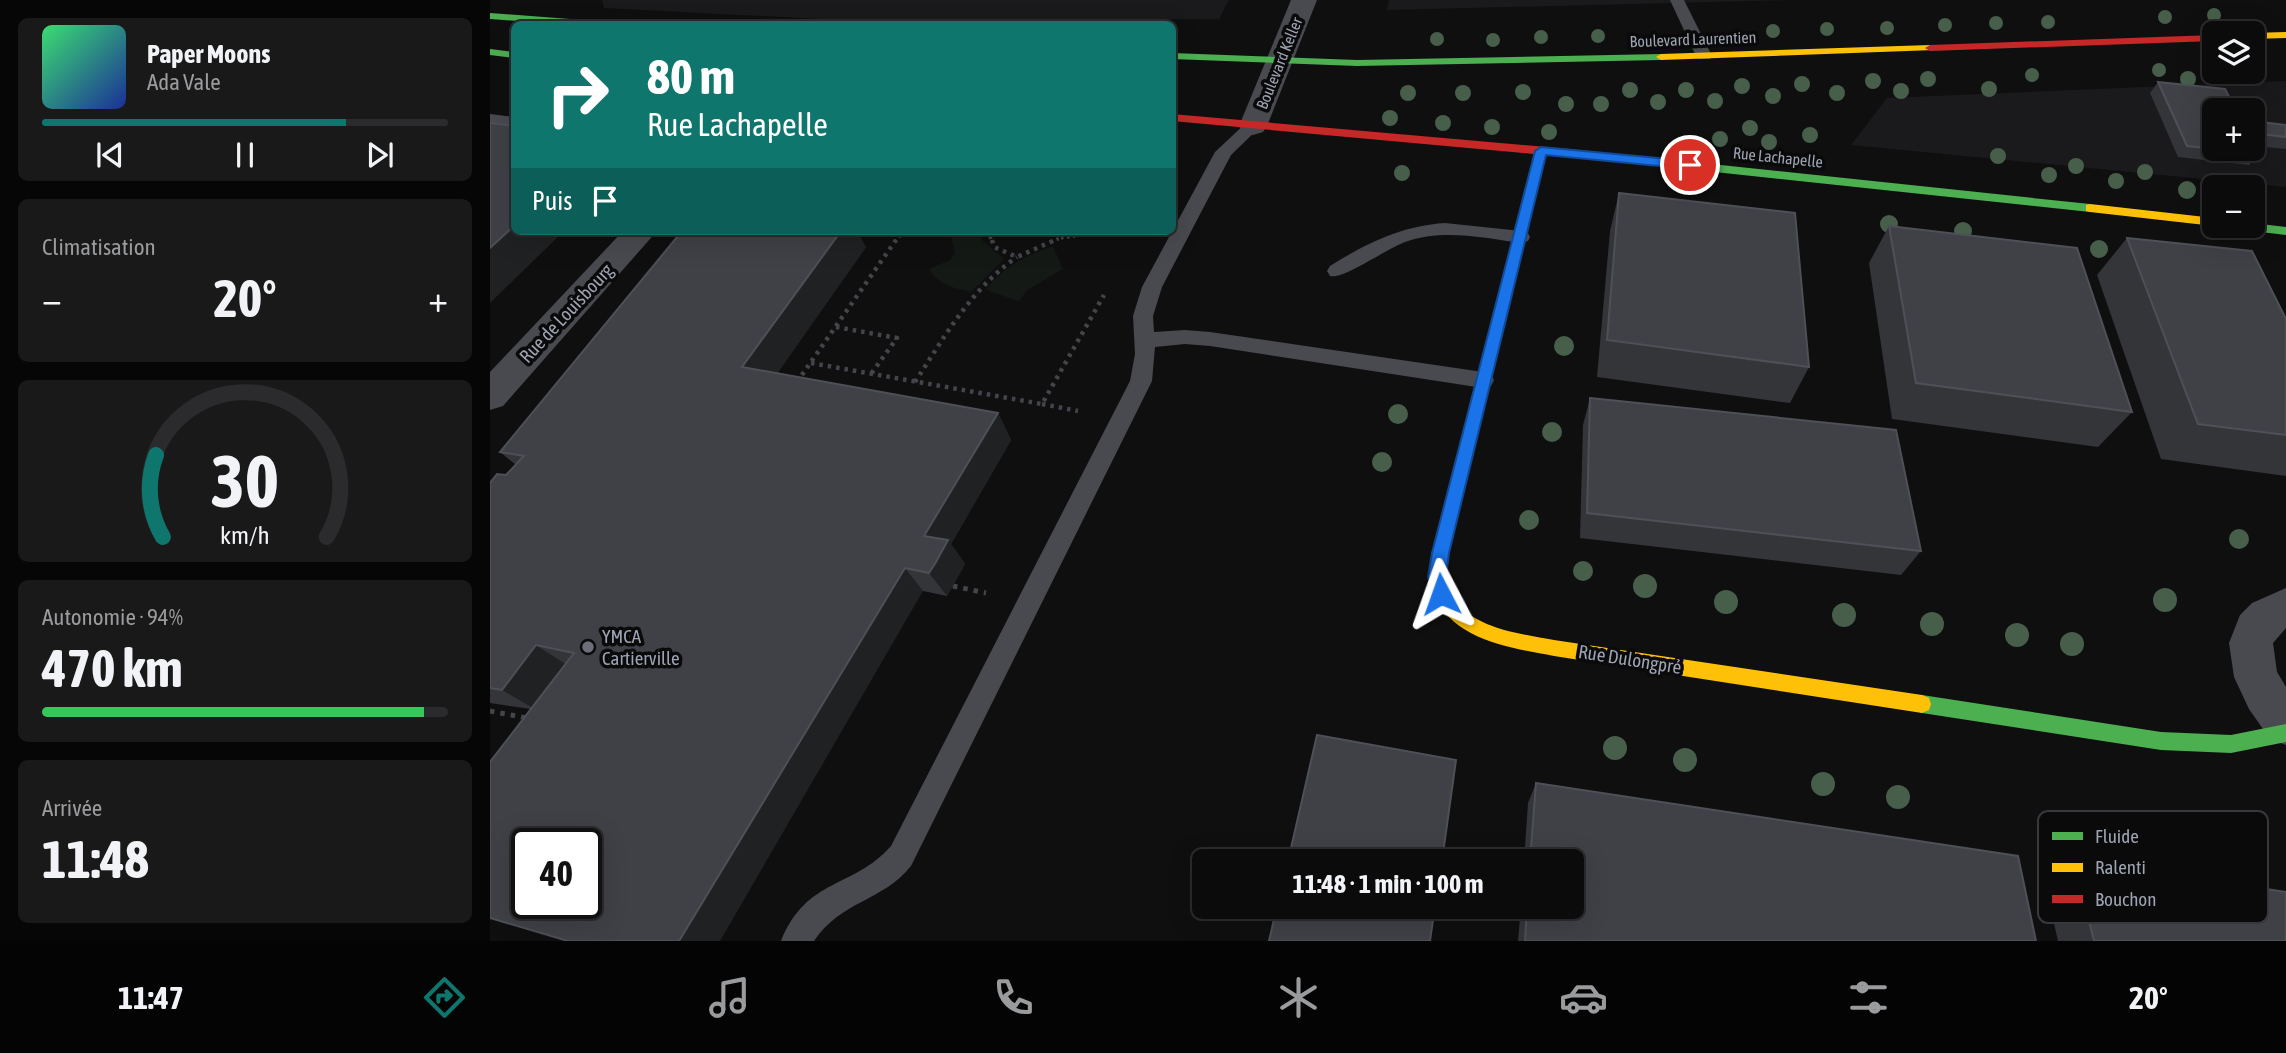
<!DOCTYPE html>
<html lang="fr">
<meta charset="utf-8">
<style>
:root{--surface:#0b0b0c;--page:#19191a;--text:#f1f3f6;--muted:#9a9b9d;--line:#2b2b2d;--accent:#0f766e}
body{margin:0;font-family:"Asap Condensed",sans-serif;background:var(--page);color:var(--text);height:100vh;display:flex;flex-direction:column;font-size:26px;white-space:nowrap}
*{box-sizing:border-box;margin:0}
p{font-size:23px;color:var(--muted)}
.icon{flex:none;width:38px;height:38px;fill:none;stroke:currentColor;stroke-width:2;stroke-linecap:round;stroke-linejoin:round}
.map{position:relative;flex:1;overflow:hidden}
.sheet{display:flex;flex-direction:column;gap:18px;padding:18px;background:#060607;width:490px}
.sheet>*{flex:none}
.banner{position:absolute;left:21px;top:21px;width:665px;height:214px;border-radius:10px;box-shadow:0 7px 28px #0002,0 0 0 2px var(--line);background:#0f766e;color:#fff;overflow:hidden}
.controls{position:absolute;left:1712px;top:21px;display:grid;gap:14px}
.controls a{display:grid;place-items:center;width:63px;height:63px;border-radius:10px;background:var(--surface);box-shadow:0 7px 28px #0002,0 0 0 2px var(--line);font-size:35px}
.speed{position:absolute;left:21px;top:828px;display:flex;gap:14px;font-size:35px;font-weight:700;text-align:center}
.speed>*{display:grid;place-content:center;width:91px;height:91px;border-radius:50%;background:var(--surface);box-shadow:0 7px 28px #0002,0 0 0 2px var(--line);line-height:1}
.speed .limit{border:4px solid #111;border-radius:10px;background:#fff;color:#111}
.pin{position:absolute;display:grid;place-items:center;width:60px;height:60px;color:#fff;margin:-30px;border:4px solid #fff;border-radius:50%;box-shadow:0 2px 7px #0007}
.me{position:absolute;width:77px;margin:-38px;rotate:356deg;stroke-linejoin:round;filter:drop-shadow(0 0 5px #0008)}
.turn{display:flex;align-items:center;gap:24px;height:147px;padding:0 21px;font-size:32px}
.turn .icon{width:91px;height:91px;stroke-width:2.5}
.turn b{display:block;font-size:49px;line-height:60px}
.then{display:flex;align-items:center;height:66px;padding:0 21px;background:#0003;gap:14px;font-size:26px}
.big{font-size:52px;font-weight:700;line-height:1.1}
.sheet .card{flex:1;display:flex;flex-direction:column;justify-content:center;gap:10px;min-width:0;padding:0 24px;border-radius:10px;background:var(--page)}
.sheet .dial{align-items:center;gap:0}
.dial svg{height:182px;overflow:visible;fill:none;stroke:var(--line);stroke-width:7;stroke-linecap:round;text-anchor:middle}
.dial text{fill:var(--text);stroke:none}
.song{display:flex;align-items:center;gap:21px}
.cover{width:84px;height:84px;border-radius:10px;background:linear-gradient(135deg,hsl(140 70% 55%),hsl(230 70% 35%))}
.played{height:7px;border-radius:4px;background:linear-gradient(90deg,var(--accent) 75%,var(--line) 75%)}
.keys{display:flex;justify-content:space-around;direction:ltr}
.heat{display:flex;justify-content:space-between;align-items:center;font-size:38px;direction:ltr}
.charge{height:10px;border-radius:5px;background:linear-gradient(90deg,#34c759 94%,var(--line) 0)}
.trip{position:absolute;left:702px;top:849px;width:392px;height:70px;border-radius:10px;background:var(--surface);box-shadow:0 7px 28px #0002,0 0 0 2px var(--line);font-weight:700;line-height:70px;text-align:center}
.menu{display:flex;height:112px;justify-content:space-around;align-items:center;background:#040405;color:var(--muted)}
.menu .icon{width:49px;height:49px}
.menu .on{color:var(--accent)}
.menu b{font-size:32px;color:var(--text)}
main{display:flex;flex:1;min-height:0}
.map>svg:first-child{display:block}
.built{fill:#1a1a1c;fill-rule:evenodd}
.green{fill:#141915}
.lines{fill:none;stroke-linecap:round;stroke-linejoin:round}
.path-far2{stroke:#44454a;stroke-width:3.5;stroke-dasharray:2.5 3.5;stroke-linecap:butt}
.path-far1{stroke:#44454a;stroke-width:4.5;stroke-dasharray:3.5 5;stroke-linecap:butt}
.path{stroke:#44454a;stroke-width:5;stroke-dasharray:4.5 6;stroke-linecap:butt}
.lane{fill:#484a4f;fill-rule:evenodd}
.street{fill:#484a4f;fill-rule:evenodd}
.fast{fill:#4caf50;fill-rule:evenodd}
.slow{fill:#ffc107;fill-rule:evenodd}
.jam{fill:#c62828;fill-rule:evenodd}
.tree{fill:#465e4a}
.wall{fill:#343539}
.shaded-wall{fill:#202123}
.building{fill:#3f4146;stroke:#4e5057;stroke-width:2;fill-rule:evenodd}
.route{fill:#1a73e8;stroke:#114b97;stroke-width:2}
.poi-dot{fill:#6c6f79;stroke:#0a0a0b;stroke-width:2.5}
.labels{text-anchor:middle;stroke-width:7;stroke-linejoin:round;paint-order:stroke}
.far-street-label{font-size:16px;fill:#9ea3b2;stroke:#0a0a0b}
.street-label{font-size:19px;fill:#9ea3b2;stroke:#0a0a0b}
.poi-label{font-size:19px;fill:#9ea3b2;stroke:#0a0a0b;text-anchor:start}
.key{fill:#0a0a0b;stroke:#36383d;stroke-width:2}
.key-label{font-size:19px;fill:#9ea3b2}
</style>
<main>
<section class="sheet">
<div class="card">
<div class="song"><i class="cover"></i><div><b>Paper Moons</b><p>Ada Vale</p></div></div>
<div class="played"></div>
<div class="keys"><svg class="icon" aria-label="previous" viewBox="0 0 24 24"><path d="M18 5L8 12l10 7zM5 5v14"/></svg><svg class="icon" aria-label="pause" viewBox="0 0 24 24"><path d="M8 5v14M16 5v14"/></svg><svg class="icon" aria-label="next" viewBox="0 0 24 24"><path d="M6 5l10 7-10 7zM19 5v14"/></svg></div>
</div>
<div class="card"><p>Climatisation</p>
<div class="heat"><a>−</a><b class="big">20°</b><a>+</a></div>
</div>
<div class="card dial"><svg viewBox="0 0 100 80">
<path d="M14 69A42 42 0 1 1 86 69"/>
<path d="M14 69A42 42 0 0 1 11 33" stroke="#0f766e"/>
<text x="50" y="56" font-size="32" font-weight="700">30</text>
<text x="50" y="72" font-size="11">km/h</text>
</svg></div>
<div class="card"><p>Autonomie · 94%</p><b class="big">470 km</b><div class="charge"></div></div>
<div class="card"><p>Arrivée</p><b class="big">11:48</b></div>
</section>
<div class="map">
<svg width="1796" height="941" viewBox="0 0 1796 941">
<rect width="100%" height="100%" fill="#0f0f10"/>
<g class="built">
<path d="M112 0H739L729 19 350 20 114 8Z"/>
<path d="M899 0H1305L897 10Z"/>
<path d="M1796 81V187L1361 145 1397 98ZM1724 110H1762V149H1724Z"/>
</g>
<g class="green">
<path d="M460 231H490L492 240 514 259 481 292C463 288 449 285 439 269L460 260 465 253Z"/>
<path d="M563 246 573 269 537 290 529 301 496 290C512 267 537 255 563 246Z"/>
</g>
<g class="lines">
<g class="path-far2">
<path d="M498 231 502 242"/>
<path d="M571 238 610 232 646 235"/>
<path d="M405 242 413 231"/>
<path d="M561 242 570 238 575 231"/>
</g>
<g class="path-far1">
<path d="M502 240 504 247 527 257 565 240"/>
<path d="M346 327 407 338 381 374"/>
<path d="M321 363 552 404 614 295"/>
<path d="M307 382 406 240"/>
<path d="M425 382C455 336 481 289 527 257"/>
<path d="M552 404 588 411"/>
</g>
<g class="path">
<path d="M463 586 496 593"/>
<path d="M0 711 37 718"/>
</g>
<g class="lane">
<path d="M1180 0H1194L1222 56 1220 59H1208L1206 56Z"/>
<path d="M0 114 24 117V127L0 124Z"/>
<path d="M763 121 771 126 741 155 672 287 663 316 664 332 695 330 720 332 993 372 1001 374 1004 380 1001 386 993 388 720 346 695 344 665 347 662 381 421 866C392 902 352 900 324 941H291C317 877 363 889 401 846L640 381 645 354 643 316 652 287 725 152 757 122Z"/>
<path d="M955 223 1031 231 1038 233 1040 237 1038 241 1031 243C995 238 954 229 918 241 898 247 854 280 840 276L837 271 840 266C877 243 911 226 955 223Z"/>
</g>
<g class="street">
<path d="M801 0H827L777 126 773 132 763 135 753 132 749 126Z"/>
<path d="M133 231H167L13 406 0 410V372Z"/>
<path d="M1796 588V628L1783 643 1787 672 1796 687V745L1780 739 1759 709 1744 677 1739 643 1750 615 1762 603Z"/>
</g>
<g class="fast">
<path d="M0 13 106 21 111 24H71L0 19Z"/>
<path d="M0 49 24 52V58L0 55Z"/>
<path d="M682 53 867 60 1171 54 1176 57 1171 60 867 66 682 59Z"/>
<path d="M1079 149 1600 204 1606 208 1600 212 1075 156 1073 153Z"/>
<path d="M1762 223 1796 227V235L1754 230 1748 226H1762Z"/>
<path d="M1432 695 1671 732 1741 735 1796 724V742L1741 753 1671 750 1432 713 1425 710 1423 704 1425 698Z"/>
</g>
<g class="slow">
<path d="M1796 32V38L1762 39 1760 33Z"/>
<path d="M1440 45 1445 48 1444 50 1171 60 1166 57 1171 54Z"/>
<path d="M1600 204 1724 218V226H1726H1724L1600 212 1596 211V205Z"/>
<path d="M949 554 955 556C961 568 955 581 961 593 977 628 1031 634 1064 640L1432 695 1439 698 1441 704 1439 710 1432 713 1064 656C1021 648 961 640 944 593 940 582 938 567 943 556Z"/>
</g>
<g class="jam">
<path d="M1724 35V41L1440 51 1435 48 1440 45Z"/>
<path d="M682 114 1079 149 1085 153 1079 157 1056 155 955 566 949 568 943 566 941 561 1044 154 682 121Z"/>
</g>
</g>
<g class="tree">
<circle cx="1724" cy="15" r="7"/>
<circle cx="1675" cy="17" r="7"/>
<circle cx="1558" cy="22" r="7"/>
<circle cx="1506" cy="23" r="7"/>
<circle cx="1455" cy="25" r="7"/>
<circle cx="1397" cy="28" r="7"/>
<circle cx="1337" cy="29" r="7"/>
<circle cx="1283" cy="31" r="7"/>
<circle cx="1108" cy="36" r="7"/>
<circle cx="1051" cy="37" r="7"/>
<circle cx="947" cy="39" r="7"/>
<circle cx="1003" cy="40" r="7"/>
<circle cx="1669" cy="70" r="7"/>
<circle cx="1542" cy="75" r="7"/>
<circle cx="1438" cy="79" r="8"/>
<circle cx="1698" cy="79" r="8"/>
<circle cx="1383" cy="81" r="8"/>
<circle cx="1312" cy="84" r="8"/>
<circle cx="1252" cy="86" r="8"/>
<circle cx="1499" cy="89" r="8"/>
<circle cx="1140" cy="90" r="8"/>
<circle cx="1196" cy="90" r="8"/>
<circle cx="1411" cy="91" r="8"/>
<circle cx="1033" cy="92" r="8"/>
<circle cx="918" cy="93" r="8"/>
<circle cx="973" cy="93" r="8"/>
<circle cx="1347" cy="93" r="8"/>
<circle cx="1283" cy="96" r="8"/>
<circle cx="1225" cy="101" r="8"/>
<circle cx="1168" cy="102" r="8"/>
<circle cx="1076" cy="104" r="8"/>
<circle cx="1111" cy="104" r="8"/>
<circle cx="900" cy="118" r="8"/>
<circle cx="953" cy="123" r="8"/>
<circle cx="1002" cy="127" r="8"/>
<circle cx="1260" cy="128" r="8"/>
<circle cx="1059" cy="132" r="8"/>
<circle cx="1320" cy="135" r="8"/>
<circle cx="1230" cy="139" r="8"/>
<circle cx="1279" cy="142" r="8"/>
<circle cx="1508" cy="156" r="8"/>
<circle cx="1586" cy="166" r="8"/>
<circle cx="1655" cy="172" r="8"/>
<circle cx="912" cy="173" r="8"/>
<circle cx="1559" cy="175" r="8"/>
<circle cx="1626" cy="181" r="8"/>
<circle cx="1697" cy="190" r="9"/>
<circle cx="1399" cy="224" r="9"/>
<circle cx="1473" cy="231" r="9"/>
<circle cx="1609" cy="249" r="9"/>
<circle cx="1074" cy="346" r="10"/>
<circle cx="908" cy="414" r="10"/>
<circle cx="1062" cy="432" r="10"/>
<circle cx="892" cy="462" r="10"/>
<circle cx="1039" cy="520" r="10"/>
<circle cx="1749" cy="539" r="10"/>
<circle cx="1093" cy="571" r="10"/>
<circle cx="1155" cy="586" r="12"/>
<circle cx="1675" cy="600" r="12"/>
<circle cx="1236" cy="602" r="12"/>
<circle cx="1354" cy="615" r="12"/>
<circle cx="1442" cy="624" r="12"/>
<circle cx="1527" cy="635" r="12"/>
<circle cx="1582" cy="644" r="12"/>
<circle cx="1125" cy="748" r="12"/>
<circle cx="1195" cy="760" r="12"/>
<circle cx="1333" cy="784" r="12"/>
<circle cx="1408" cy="797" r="12"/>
</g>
<g class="wall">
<path d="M1668 82 1762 149V121L1796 125V149L1765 146 1769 154 1759 165 1688 157 1660 93Z"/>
<path d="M1129 193 1319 367 1300 403 1107 377 1120 231Z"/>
<path d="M1399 226 1642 412 1608 447 1402 419 1379 263Z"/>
<path d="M1637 238 1796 319V476L1671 459 1607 275Z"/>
<path d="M376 247 287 373 508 413 521 440 461 544 475 564 457 596 433 591 41 709 0 703V483L16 475 26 465 10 452Z"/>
<path d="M1100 398 1431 551 1411 575 1090 538 1093 425Z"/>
<path d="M1046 783 1546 941H1028L1031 906H1082V861H1034L1038 803Z"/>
<path d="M1584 860 1796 941H1568L1553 875Z"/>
</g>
<g class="shaded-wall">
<path d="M24 226V231H74L0 303V248Z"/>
<path d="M351 231H367L376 247 273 394 252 367Z"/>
<path d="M508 413 521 440 461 544 475 564 457 596 439 573 434 536Z"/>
<path d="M415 568 433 591 230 941H189Z"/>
<path d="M46 645 80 667 48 711 12 690Z"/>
</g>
<g class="building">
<path d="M1668 82 1735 89 1746 110H1724V149L1697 146Z"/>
<path d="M1762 121 1796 125V137L1762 133Z"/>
<path d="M0 123 24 126V226L0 248Z"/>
<path d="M1762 141 1769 154 1725 149H1762Z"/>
<path d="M1129 193 1305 213 1319 367 1117 340Z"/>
<path d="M1399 226 1587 248 1642 412 1426 383Z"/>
<path d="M192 231H351L252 367 508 413 434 536 458 540 446 562 439 573 415 568 189 941H78L0 918V762L84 653 46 645 12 690 0 688V483L7 474 16 475 34 456 10 452ZM37 844H96V903H37Z"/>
<path d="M1637 238 1762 251 1796 319V435L1708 424Z"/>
<path d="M1100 398 1406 430 1431 551 1097 513Z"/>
<path d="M827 735 966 760 952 861H798Z"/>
<path d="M1046 783 1528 856 1546 941H1035L1037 906H1082V861H1040Z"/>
<path d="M1584 860 1796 892V941H1604Z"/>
<path d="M787 906H945L940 941H779Z"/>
</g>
<path class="route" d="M1051 147 1200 161 1206 165 1200 169 1056 155 959 553 956 577 960 594 957 600 951 602 945 600 938 577 942 553 1045 151Z"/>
<circle class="poi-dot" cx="98" cy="647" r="7"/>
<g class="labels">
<g class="far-street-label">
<text transform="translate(1203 39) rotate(-2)" y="6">Boulevard Laurentien</text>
<text transform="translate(789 63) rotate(-68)" y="6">Boulevard Keller</text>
<text transform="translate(1288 157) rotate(6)" y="6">Rue Lachapelle</text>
</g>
<g class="street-label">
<text transform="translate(76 313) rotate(-47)" y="7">Rue de Louisbourg</text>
<text transform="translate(1140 659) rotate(9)" y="7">Rue Dulongpré</text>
</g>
<g class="poi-label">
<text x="112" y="643">YMCA<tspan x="112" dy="22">Cartierville</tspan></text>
</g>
</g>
<rect x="1548" y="811" width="230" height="112" rx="10" class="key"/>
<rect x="1562" y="832" width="31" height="8" fill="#4caf50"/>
<rect x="1562" y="863" width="31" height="9" fill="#ffc107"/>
<rect x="1562" y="895" width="31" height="8" fill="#c62828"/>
<g class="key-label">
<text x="1605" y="843">Fluide</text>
<text x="1605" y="874">Ralenti</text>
<text x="1605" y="906">Bouchon</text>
</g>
</svg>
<div class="controls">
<a><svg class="icon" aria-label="layers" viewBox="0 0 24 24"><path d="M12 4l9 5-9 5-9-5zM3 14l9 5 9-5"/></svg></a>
<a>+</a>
<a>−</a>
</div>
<div class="speed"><div class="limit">40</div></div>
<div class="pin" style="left:1200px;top:165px;background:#d93025"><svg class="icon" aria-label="arrive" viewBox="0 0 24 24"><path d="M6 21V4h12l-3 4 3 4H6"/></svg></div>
<svg class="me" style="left:951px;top:594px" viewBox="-20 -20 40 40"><path d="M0-17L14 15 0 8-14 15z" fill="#1a73e8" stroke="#fff" stroke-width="4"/></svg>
<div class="trip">11:48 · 1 min · 100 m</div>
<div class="banner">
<div class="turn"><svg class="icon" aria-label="right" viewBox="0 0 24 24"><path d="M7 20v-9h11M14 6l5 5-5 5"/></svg><div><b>80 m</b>Rue Lachapelle</div></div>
<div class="then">Puis<svg class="icon" aria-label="arrive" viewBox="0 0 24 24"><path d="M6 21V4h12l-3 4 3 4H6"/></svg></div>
</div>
</div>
</main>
<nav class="menu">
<b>11:47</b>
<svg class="icon on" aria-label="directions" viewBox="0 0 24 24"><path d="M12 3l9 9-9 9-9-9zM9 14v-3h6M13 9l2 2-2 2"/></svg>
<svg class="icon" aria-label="music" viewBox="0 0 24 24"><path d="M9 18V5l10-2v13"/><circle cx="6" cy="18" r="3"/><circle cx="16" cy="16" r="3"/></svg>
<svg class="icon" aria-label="phone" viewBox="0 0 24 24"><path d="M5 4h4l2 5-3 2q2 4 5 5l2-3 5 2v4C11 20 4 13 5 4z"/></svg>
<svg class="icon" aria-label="climate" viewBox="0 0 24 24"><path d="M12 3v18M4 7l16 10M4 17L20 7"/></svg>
<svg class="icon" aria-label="car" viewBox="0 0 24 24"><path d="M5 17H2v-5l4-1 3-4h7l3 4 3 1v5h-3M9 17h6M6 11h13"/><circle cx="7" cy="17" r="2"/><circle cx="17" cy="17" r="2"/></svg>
<svg class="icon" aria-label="filters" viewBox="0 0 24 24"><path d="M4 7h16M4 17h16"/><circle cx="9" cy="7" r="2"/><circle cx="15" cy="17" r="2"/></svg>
<b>20°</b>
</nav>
